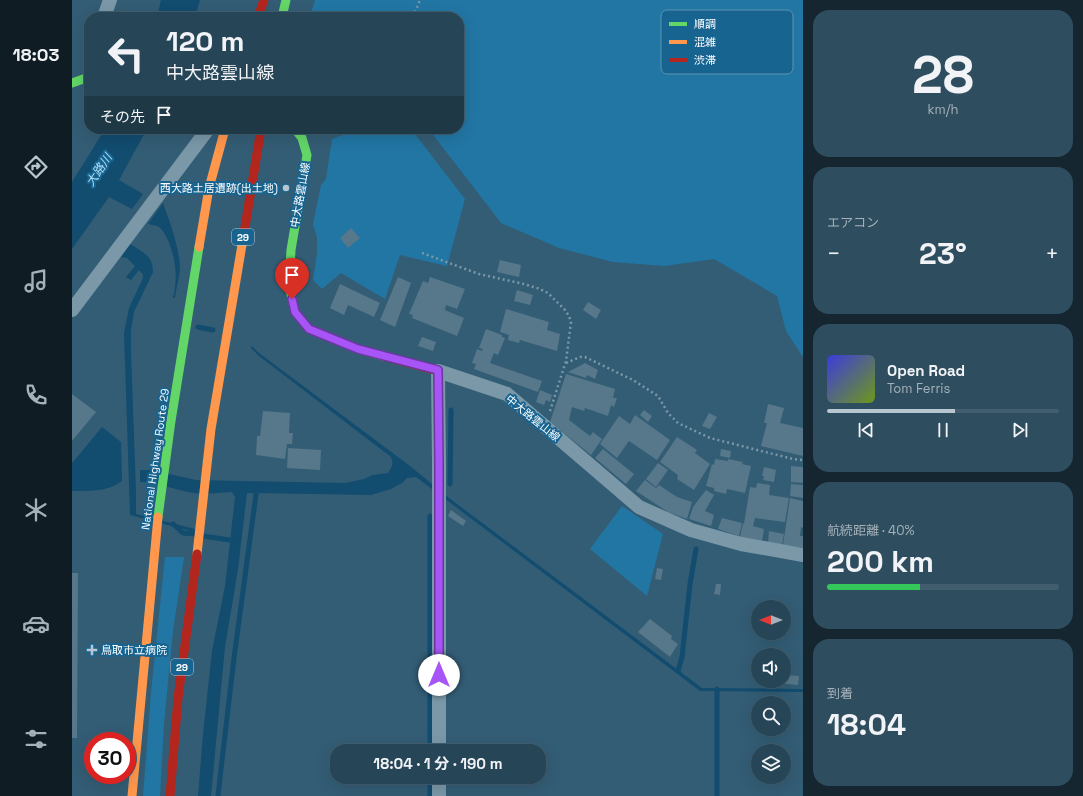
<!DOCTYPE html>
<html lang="ja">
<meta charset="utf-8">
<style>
:root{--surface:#264658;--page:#2e4d5e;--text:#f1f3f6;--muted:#a4b1ba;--line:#425e6e;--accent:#b8c6cf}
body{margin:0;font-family:"Space Grotesk","Noto Sans JP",sans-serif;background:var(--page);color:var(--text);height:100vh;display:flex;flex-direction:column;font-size:15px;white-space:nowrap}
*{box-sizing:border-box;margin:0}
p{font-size:13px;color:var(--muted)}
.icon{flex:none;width:22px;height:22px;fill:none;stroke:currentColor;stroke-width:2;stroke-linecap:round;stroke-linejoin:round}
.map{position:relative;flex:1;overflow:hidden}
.details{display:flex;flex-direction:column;gap:10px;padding:10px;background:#152630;width:280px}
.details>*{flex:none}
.top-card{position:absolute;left:12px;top:12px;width:380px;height:122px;border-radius:16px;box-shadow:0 4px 16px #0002,0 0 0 1px var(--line);background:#264658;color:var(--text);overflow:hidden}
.needle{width:26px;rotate:270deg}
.buttons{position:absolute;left:679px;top:600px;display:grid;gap:8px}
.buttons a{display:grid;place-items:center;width:40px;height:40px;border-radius:50%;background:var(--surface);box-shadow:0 4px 16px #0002,0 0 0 1px var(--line);font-size:20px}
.speed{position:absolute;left:12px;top:732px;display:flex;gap:8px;font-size:20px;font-weight:700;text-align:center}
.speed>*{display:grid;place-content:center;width:52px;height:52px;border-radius:50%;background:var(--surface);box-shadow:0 4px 16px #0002,0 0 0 1px var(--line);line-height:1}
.speed .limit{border:6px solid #d22;background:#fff;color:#111}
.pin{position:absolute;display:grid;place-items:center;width:34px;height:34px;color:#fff;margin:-41px -17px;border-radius:50% 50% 50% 0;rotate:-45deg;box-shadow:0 0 4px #0007}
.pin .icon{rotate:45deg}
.me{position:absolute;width:44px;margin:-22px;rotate:0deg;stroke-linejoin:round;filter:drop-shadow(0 0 3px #0008)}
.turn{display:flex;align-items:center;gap:14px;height:84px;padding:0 16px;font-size:18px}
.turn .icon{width:52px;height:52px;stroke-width:2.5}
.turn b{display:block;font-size:28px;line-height:34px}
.then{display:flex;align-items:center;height:38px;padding:0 16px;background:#0003;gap:8px;font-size:15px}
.big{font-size:30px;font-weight:700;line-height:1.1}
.details .widget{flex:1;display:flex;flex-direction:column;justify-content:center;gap:6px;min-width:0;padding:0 14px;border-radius:16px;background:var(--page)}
.details .dial{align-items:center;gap:0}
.dial b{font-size:52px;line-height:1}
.song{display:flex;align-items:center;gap:12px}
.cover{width:48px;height:48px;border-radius:6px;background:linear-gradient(135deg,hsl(240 70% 55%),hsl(80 70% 35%))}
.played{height:4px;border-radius:2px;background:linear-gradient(90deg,var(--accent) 55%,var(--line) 55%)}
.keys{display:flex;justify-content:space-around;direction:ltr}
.heat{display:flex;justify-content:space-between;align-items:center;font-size:22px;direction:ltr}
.charge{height:6px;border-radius:3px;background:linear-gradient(90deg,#34c759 40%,var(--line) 0)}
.trip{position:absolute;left:258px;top:744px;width:216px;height:40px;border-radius:16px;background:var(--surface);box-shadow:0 4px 16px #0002,0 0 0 1px var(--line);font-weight:700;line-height:40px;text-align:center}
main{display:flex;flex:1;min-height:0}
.tab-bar{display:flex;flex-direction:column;width:72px;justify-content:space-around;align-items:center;background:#0f1c23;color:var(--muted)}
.tab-bar .icon{width:28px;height:28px}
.tab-bar .on{color:var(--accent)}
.tab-bar b{font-size:18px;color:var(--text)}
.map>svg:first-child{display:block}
.green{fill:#2276a4}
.water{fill:#124c6f}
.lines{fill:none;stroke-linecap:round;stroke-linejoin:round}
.stream{stroke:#124c6f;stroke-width:5}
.building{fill:#57778a}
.path{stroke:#7a98a8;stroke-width:2.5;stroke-dasharray:2 3;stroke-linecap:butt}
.street{stroke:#7a98a8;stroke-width:14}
.fast{stroke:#63d668;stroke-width:9}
.slow{stroke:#ff974d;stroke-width:9}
.jam{stroke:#b3261e;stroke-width:9}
.route-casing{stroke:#6d37a1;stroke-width:10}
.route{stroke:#a855f7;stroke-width:7}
.poi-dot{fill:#b8c6cf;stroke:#176491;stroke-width:1.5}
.labels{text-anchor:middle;stroke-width:4;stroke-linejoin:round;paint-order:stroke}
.shield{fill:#176491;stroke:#b9d0de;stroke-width:1}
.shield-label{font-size:10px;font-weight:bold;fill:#fff}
.poi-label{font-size:11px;fill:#fff;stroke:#176491;text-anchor:end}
.street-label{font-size:11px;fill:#fff;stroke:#176491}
.water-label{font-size:12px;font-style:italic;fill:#b1dff7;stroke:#176491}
.key{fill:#176491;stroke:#5d92b2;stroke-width:1}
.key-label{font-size:11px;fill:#fff}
</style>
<main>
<nav class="tab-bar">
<b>18:03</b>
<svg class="icon on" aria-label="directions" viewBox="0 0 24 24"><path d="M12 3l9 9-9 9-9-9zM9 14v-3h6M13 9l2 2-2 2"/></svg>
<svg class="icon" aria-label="music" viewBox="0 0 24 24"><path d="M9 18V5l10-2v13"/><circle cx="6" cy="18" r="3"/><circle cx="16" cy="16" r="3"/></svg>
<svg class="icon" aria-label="phone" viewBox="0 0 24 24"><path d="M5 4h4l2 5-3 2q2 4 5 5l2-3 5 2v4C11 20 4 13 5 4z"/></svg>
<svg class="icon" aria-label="climate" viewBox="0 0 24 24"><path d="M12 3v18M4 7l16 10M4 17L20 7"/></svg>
<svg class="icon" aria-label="car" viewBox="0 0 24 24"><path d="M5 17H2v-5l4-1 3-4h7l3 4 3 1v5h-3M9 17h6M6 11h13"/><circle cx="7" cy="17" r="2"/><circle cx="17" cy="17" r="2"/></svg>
<svg class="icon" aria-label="filters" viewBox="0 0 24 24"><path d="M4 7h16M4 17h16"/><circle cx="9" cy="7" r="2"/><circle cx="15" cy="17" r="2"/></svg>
</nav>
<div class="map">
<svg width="731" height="796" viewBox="0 0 731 796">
<rect width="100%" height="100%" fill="#335d75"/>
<g class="green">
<path d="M243 0H731V357L714 331 705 296 642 259 592 266 541 262 487 248 429 223 393 176 361 135 355 129H387V17H238Z"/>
<path d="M287 129H339L393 199 375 266 328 255 313 299 269 273 250 289 241 280 245 254V237L241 224 249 185 254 179 260 139Z"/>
<path d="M550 506 591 534 575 596 518 549Z"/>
<path d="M93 557H112L101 631 92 724 88 796H71L79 693Z"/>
</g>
<g class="water">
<path d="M89 0H128L123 17H85Z"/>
<path d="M33 129H75L47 180 71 194 60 209 37 197 0 249V182Z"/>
<path d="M91 203C98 222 107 247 108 267 108 277 104 288 103 298H101C106 277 104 258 95 238 93 235 91 230 88 228 85 225 80 225 76 224Z"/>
<path d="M58 244C70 252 81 255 81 272L62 312 59 329V352L64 492V514L123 529 122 532 58 515 52 333 57 308 71 278V275L67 270 59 280 54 277 63 266 55 258 49 257Z"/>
<path d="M180 346 187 353 338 466 377 498 630 688 731 689V692L628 691 344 477 335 478 330 483 319 489 299 495 175 493 166 569 153 647 139 796H126L131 734 140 651 153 586 163 497 160 492C145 493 130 495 116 492 100 489 84 481 68 482V470H79L124 480 273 483 292 479 301 475 316 473C320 467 322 464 319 457L187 356 179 348Z"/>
<path d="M30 427 49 442 50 481C36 492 17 491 0 491V462H1Z"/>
</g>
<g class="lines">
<g class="stream">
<path d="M126 327 141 330"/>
<path d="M378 484 379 410"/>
<path d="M358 516V751"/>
<path d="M101 524 111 533 122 534"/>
<path d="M131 536 164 541"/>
<path d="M606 671 610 657 618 584 624 549"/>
<path d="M146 796 149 769 162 658 185 487"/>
<path d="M358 796V777"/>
<path d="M645 796V689"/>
</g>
</g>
<g class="building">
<path d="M279 228 288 238 276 248 268 238Z"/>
<path d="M428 260 449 265 447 277 425 272Z"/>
<path d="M326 277 339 283 323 327 308 320Z"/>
<path d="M358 277 393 289 385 309 374 305 373 310 392 318 385 336 340 318 341 315 337 314 351 281 356 283Z"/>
<path d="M268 284 308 303 302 317 276 305 272 315 258 308Z"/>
<path d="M445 290 461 295 458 305 442 301Z"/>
<path d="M516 302 529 310 524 319 511 310Z"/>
<path d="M434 309 477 322 475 330 488 334 485 351 448 340 447 343 436 340 437 335 428 332Z"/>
<path d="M414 329 430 335V337L433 338 426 355 422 353 418 363 470 381 466 392 402 369 404 364 400 363 405 349 410 351 411 349 407 348Z"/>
<path d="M350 337 364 342 361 351 346 346Z"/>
<path d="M513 363 526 370 523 379 515 375 514 378 496 372Z"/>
<path d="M494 374 543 389 541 398H545L542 407 539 405 536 416 513 408 512 411 500 407 497 420 518 436 521 432 530 439 519 455 478 422Z"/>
<path d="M468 390 480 395 478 402 474 400 472 405 464 402Z"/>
<path d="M0 394 24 412 0 441Z"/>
<path d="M696 404 712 408 708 423 731 428V456L689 446 695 423H692Z"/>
<path d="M572 410 580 416 576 422 568 415Z"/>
<path d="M191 411 218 413 217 433H221L220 444H215L213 459 184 455 185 436H188Z"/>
<path d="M637 413 645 417 638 429 630 426Z"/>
<path d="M563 415 598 440 585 460 557 441 545 458 528 444 547 416 558 424Z"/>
<path d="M605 437 625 450 623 453 638 464 622 490 605 479 606 475 588 462Z"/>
<path d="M216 448 249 450 248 470 215 468Z"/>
<path d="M531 449 562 474 554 484 523 458Z"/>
<path d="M649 449 659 451 658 458 648 456Z"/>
<path d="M643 459 656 461V459L671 462 670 464 679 466 673 493 655 489 654 494 642 491V488L634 486 640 464 642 465Z"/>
<path d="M586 463 596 470 584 487 574 479Z"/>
<path d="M719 466 731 467V483L719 482Z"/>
<path d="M692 467 704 470 702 482 691 480 692 476H690Z"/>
<path d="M573 480 584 488 587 485 605 497 620 502 615 519 596 512 564 491Z"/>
<path d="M685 483 698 485 697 495 717 498 713 522 683 518 681 526 692 529 690 542 668 537 671 523 672 524 678 487 684 488Z"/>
<path d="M719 484 731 485V498L718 496Z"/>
<path d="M634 490 642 495 633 511 642 515 639 526 617 519 621 507Z"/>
<path d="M718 498 731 501V528L729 527 728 536H731V548L711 545Z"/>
<path d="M379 510 394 521 391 526 376 516Z"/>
<path d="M650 518 670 523 667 536 646 529Z"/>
<path d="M697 531 712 534 710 545 696 543Z"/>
<path d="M585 568 591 569 589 580 583 579Z"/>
<path d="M0 573H6L5 738H0Z"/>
<path d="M644 584H649L648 595 642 594Z"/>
<path d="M578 619 600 636 599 639 606 644 598 657 566 632Z"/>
<path d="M712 675 727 676 726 685 705 683V681H712Z"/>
<path d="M16 741H21V756H15Z"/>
</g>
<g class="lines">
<g class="path">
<path d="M341 17 348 0"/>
<path d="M350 253 407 274 452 284 468 289 476 293 493 310 497 316 499 322 494 361 478 411"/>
<path d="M494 363 508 357H513L561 380 586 396 596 413 606 423 638 438 721 459 731 460"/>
</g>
<g class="street">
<path d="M32 17 38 0"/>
<path d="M0 310 136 129"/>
<path d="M367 751V463L366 371 435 394 567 507 619 530 669 544 731 555"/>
<path d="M367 777V796"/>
</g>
<g class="fast">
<path d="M210 17 214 0"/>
<path d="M0 83 17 77"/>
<path d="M223 129 230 138 235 155 219 250 217 286 223 312 237 329 286 349 311 356"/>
<path d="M86 517 99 421 127 247"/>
</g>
<g class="slow">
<path d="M127 247 137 188 153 129"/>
<path d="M125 554 139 429 172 233"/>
<path d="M60 796 86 517"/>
</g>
<g class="jam">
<path d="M186 17 192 0"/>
<path d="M172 233 189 129"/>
<path d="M311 356 366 371"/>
<path d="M98 796 106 698 125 554"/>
</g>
</g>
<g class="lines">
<g class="route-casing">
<path id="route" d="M220 299 223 312 237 329 286 349 366 370 367 463V675"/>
</g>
<use href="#route" class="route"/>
</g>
<g class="poi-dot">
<circle cx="214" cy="188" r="4"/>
<path d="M18 644h4v4h4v4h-4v4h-4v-4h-4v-4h4z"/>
</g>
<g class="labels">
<g class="shield">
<rect x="160" y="229" width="22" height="16" rx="3"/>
<rect x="99" y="659" width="22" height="16" rx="3"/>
</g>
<g class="shield-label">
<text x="171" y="241">29</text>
<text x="110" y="671">29</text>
</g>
<g class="poi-label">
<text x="206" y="192">西大路土居遺跡(出土地)</text>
<text x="29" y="654" text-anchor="start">鳥取市立病院</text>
</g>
<g class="street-label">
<text transform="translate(228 195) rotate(-80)" y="4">中大路雲山線</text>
<text transform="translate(461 418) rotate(39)" y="4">中大路雲山線</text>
<text transform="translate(83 459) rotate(-82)" y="4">National Highway Route 29</text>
</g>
<g class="water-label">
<text transform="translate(27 170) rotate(-56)" y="4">大路川</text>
</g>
</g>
<rect x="589" y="10" width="132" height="64" rx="6" class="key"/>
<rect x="597" y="22" width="18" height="4" fill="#63d668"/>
<rect x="597" y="40" width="18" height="4" fill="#ff974d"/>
<rect x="597" y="58" width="18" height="4" fill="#b3261e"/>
<g class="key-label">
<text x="622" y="28">順調</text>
<text x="622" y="46">混雑</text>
<text x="622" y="64">渋滞</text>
</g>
</svg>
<div class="buttons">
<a><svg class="needle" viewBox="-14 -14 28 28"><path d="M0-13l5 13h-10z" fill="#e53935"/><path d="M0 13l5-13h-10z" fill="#a4b1ba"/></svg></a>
<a><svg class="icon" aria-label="sound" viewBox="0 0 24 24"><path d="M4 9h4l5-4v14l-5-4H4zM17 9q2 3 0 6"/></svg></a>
<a><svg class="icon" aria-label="search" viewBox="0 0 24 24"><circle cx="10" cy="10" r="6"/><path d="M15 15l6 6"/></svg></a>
<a><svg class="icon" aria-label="layers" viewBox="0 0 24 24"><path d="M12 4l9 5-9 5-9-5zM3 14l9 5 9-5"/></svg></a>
</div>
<div class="speed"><div class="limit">30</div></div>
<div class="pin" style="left:220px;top:299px;background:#d93025"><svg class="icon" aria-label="arrive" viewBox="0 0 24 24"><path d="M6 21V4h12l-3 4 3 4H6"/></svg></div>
<svg class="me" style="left:367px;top:675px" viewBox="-20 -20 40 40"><circle r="19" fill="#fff"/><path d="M0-13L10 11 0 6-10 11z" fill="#a855f7"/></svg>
<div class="trip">18:04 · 1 分 · 190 m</div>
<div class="top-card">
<div class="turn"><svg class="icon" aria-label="left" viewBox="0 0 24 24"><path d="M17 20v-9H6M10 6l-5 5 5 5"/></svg><div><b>120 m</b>中大路雲山線</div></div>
<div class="then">その先<svg class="icon" aria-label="arrive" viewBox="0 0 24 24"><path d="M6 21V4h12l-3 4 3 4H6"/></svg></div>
</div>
</div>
<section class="details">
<div class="widget dial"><b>28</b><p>km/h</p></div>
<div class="widget"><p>エアコン</p>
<div class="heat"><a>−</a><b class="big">23°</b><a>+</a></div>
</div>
<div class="widget">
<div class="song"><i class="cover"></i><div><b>Open Road</b><p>Tom Ferris</p></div></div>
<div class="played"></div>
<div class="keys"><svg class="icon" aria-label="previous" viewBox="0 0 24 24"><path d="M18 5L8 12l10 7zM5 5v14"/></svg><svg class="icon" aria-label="pause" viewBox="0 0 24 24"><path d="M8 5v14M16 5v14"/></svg><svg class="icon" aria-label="next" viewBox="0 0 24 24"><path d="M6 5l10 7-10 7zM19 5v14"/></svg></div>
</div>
<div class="widget"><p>航続距離 · 40%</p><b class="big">200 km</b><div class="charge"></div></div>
<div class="widget"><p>到着</p><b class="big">18:04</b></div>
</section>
</main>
